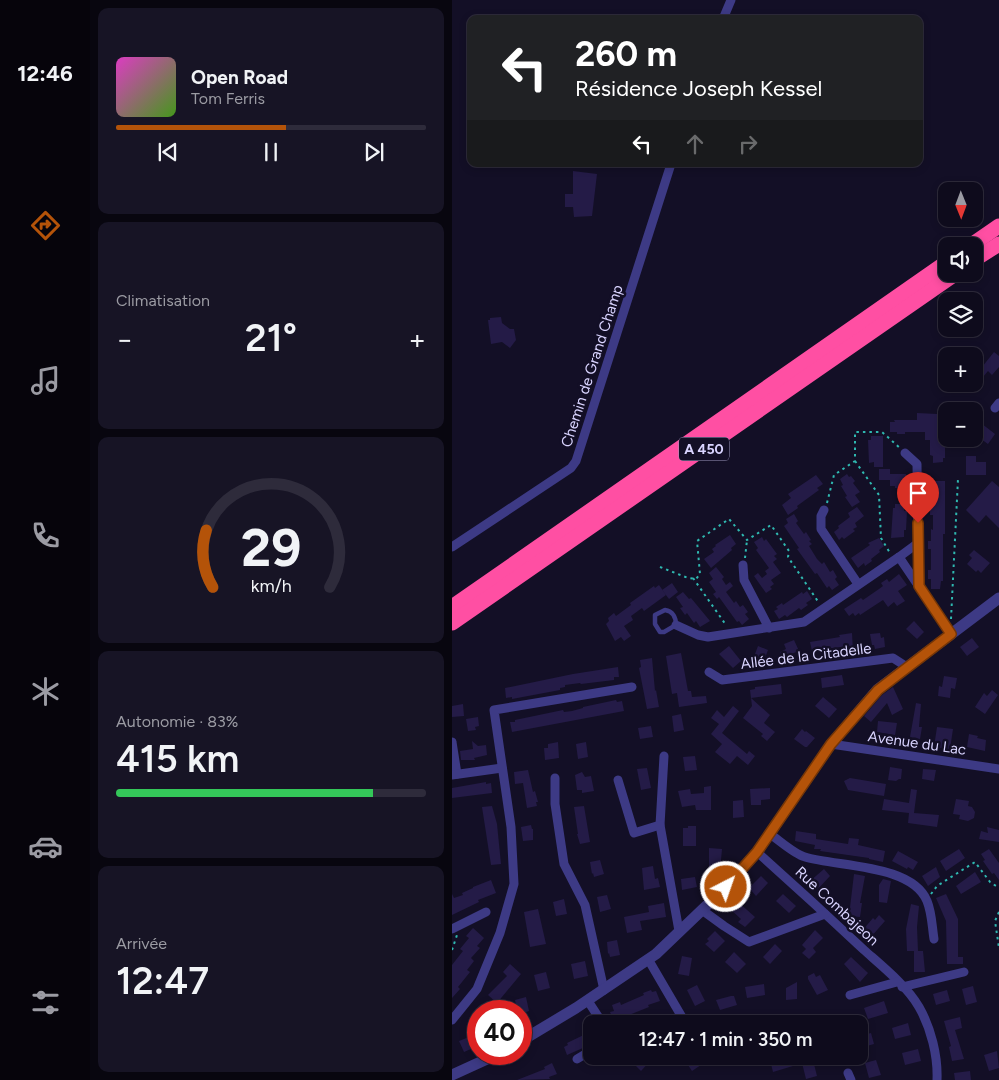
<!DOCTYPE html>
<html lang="fr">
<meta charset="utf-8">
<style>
:root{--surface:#0e0b1c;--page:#171425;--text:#f1f3f6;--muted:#9b9ba3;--line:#2e2b3b;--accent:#b45309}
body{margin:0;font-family:Figtree,sans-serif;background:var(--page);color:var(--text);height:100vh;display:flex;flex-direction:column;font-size:19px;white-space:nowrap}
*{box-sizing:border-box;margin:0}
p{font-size:16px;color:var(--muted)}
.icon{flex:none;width:28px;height:28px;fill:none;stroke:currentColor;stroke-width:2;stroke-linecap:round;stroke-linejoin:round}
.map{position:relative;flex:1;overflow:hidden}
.panel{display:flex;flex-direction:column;gap:8px;padding:8px;background:#08060f;width:362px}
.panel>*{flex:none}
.top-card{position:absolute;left:15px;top:15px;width:456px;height:152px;border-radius:10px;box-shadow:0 2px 8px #0003,0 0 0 1px var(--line);background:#202124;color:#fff;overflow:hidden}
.needle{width:32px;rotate:179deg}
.controls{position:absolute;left:486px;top:182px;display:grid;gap:10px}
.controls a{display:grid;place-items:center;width:45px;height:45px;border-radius:10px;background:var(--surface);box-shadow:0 2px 8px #0003,0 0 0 1px var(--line);font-size:25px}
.speed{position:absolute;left:15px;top:1000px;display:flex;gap:10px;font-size:25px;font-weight:700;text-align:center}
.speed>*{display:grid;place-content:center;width:65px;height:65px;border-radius:50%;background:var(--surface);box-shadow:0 2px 8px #0003,0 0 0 1px var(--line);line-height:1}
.speed .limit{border:8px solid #d22;background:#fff;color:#111}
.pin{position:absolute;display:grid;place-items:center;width:42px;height:42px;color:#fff;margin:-51px -21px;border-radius:50% 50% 50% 0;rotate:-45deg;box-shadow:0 0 5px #0007}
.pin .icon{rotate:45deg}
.me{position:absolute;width:55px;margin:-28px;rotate:41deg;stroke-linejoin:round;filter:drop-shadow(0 0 4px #0008)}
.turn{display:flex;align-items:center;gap:18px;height:105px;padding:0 25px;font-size:22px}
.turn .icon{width:65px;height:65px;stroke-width:2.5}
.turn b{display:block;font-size:35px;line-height:42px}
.lanes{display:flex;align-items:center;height:48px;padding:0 25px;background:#0003;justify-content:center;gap:25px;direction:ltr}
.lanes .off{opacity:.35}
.big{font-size:38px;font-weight:600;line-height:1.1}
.panel .widget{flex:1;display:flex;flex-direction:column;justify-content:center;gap:8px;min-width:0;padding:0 18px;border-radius:10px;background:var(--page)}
.panel .dial{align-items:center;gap:0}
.dial svg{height:130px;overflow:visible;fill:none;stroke:var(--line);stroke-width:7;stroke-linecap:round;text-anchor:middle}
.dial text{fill:var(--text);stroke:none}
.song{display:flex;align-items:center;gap:15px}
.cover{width:60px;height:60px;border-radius:8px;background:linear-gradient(135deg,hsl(310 70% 55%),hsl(100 70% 35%))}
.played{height:5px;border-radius:2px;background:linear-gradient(90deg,var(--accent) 55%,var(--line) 55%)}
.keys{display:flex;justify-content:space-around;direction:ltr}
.heat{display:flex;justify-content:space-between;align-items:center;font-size:28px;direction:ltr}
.charge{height:8px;border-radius:4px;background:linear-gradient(90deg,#34c759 83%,var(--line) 0)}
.trip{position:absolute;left:131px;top:1015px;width:285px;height:50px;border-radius:10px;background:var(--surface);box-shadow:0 2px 8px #0003,0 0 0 1px var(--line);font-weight:600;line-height:50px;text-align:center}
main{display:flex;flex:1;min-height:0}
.tabs{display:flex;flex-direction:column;width:90px;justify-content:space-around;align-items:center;background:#06040b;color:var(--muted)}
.tabs .icon{width:35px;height:35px}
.tabs .on{color:var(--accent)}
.tabs b{font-size:22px;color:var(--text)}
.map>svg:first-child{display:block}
.building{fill:#241b47}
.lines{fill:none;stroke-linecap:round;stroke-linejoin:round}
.path{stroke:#2fb8b0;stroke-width:2;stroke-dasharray:2.5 4;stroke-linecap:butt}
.service{stroke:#3d3a85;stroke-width:4.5}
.minor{stroke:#3d3a85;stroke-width:9}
.tertiary{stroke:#3d3a85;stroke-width:11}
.motorway{stroke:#ff4fa3;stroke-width:15}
.route-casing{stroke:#753606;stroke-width:12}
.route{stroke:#b45309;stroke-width:9}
.labels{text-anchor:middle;stroke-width:5;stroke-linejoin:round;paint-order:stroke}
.shield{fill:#130f26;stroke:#9e99be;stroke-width:1}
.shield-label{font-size:14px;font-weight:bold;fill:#d9d4ff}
.street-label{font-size:15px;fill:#d9d4ff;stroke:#130f26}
</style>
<main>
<nav class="tabs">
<b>12:46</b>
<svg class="icon on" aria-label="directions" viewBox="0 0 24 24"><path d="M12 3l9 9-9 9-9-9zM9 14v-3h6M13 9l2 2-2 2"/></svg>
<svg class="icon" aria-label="music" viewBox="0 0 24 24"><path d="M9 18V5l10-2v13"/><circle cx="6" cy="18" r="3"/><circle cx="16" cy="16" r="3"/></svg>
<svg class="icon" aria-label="phone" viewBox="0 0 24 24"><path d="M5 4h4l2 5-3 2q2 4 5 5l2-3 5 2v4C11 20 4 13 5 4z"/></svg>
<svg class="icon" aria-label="climate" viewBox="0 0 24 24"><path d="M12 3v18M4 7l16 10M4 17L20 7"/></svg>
<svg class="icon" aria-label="car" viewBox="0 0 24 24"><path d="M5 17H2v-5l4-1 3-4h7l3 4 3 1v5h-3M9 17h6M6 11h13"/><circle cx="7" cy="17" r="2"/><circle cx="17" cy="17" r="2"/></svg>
<svg class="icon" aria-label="filters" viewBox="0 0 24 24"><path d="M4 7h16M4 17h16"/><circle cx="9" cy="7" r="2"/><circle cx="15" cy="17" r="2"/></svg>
</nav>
<section class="panel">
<div class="widget">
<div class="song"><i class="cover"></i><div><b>Open Road</b><p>Tom Ferris</p></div></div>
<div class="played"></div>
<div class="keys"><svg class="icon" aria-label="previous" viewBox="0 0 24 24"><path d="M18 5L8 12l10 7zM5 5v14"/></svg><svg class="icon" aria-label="pause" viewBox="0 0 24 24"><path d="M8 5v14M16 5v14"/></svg><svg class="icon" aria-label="next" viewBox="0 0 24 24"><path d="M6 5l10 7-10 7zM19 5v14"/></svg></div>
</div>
<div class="widget"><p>Climatisation</p>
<div class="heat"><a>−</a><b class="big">21°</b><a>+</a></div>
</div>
<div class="widget dial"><svg viewBox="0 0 100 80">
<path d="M14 69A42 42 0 1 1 86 69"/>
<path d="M14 69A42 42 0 0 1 10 34" stroke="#b45309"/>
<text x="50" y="56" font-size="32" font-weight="700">29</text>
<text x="50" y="72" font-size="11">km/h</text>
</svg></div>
<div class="widget"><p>Autonomie · 83%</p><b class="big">415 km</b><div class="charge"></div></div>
<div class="widget"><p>Arrivée</p><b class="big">12:47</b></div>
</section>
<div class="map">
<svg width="547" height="1080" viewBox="0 0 547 1080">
<rect width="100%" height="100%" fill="#130f26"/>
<g class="building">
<path d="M121 171 145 174 140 216 122 217 121 207H113V194H121Z"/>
<path d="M49 317 50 323 58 329H62L64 340 58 348 50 342 39 344 36 320H38V318Z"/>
<path d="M542 352 547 356V367L540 375 536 371 522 388V369L526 372Z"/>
<path d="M522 403 532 411 525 420 543 434 536 444 522 434V411H515Z"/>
<path d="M465 413 485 414V419H489V440H491V445H493V458H491V462L481 463V456L478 455V440H473V432H453V434H445V432H438V422H443L442 420H465Z"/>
<path d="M419 436H431V467H422V462L417 463 416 440H419Z"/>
<path d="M514 456H524V462H534V475H514Z"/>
<path d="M427 469H438V474H454V477H459V486H457V488H443V486H438V480H427Z"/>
<path d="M395 474 397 477 399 476 403 481 401 483 408 492 403 495 408 502 400 507 393 497 395 496 389 486 391 485 388 479Z"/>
<path d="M364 475 371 484 365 488 367 490 345 506 346 508 336 515 330 505 339 498 336 494Z"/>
<path d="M481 481H493V534H491V581H489L488 589H479V579H476V570H479V549H476V541H479V529L481 530V515H478V500H481Z"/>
<path d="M540 481 547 487V528L534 515 527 523 514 510Z"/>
<path d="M443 504H453L452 511H455L454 530H452V537L439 538 441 508H443Z"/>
<path d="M405 507 412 516 403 523 405 527 401 529 403 531 392 539 390 537 387 540 382 532 387 528 386 526 398 517 396 513Z"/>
<path d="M342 514 346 521 344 523 352 534 354 532 359 540 357 541 360 544 357 546 365 559 370 564 372 562 378 572 381 570 385 577 383 579 387 585 380 590 377 586 375 588 365 573 363 574 345 549 347 548 332 526 336 523 334 519Z"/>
<path d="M278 535 284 544 279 548 280 550 259 568 252 559 262 552 260 549 264 546 263 545Z"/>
<path d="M310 537 312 541 314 539 325 554 322 556 325 559 321 562 329 573 319 580 322 584 318 587 320 589 314 593 302 576 306 573 310 578 315 574 313 571 317 568 304 550 306 548 302 542Z"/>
<path d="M427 538 432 546 427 550 428 552 419 559 420 561 413 566 412 563 406 568 399 558 418 545 416 543Z"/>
<path d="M522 550 538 563 529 573 526 570 524 572 515 564 520 558 517 555Z"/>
<path d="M264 567 272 577 270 579 274 585 278 582 281 586 274 592 282 603 284 601 288 607 291 605 296 612 293 614 297 619 290 625 287 621 285 622 267 597 265 599 261 594 264 592 257 582 261 579 257 573Z"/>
<path d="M447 574 455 585 446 591 453 601 445 606 442 602 436 607 431 600 408 615 407 613 403 616 401 613 397 616 392 609 409 598 411 600 427 589 431 586 429 583 435 579 437 582Z"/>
<path d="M220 583 226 592 217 599 210 590Z"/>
<path d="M207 585 214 595 192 611 190 608 179 616 181 620 172 626 179 636 172 641 169 637 163 641 154 624 157 621 156 618 162 613 164 616 179 605 178 603 202 586 203 588Z"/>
<path d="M355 591 360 599 354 603 356 605 349 610 347 608 335 617 333 615 327 619 322 611 326 609 324 607 330 603 331 605 350 592 351 594Z"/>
<path d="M231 592 237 599 239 598 258 621 248 627 244 621 242 623 235 613 233 615 228 608 231 607 224 597Z"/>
<path d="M462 621 472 632 465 639 454 629Z"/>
<path d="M400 633 401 652 390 653 389 647 360 651 358 642 388 637 387 635Z"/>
<path d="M428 633 429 638 432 637 433 647 423 649 422 645H420L418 634Z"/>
<path d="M520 638 527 647 515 656 508 647Z"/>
<path d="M342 640 347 651 339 654 341 658 333 662 328 652 334 649 332 644Z"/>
<path d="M277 646 289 661 281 668 267 654Z"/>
<path d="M306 646 316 650 310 666 300 662Z"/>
<path d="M229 653 236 691H239L240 697 254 696 255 703 227 707 225 693 220 694 214 656Z"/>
<path d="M200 658 203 691 204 690 207 707 195 709 187 668 189 667 188 660Z"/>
<path d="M166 667 167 677H162V680L129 684 128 683 113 685V687L108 688V690L60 699V697L54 698 53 688 121 674Z"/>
<path d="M390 675 392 685 370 688 369 678Z"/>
<path d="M492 676 505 678 503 689 499 688 498 698 486 696 487 686 490 687Z"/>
<path d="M329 684 330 694 299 698 298 690 303 689V687Z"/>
<path d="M441 687 451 709 440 715 435 703 419 722 412 716 430 695Z"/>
<path d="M540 690 546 695 533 714 523 707 532 693 535 696Z"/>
<path d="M371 697 385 709 377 718 363 706Z"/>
<path d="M299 698 318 715 312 723 323 732 315 741 309 736 311 734 291 718 300 706Z"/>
<path d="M164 700 165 702 170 701 172 711 60 732 58 722H63V720L111 710 112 712 120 711 131 708V707Z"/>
<path d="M464 703 469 704 467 727H470L468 739 458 737Z"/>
<path d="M11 704 12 716 0 717V706Z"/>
<path d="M281 706 287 711 270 733 295 754 297 751 303 756 296 765 285 756 278 764 263 752 270 744 259 734 267 724 259 718 265 710 272 717Z"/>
<path d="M229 714 232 730 222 732 220 716Z"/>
<path d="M26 717 27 726 23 727 24 730 16 731 14 719Z"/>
<path d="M426 721 445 723 443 735 425 732Z"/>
<path d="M199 726 201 737 188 739 186 728Z"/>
<path d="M485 727 501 729 498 749 482 747Z"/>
<path d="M350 729 353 732 354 731 363 738 355 747H353L342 739Z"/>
<path d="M517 734 526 736 525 738 534 740 533 751 515 747Z"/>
<path d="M20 741 26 746 34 745 35 755 22 758 23 760H9L8 751 21 749Z"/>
<path d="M106 742 107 758 93 760 92 748H96V744Z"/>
<path d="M134 742 136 757 126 759 124 744Z"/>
<path d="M243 756 245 770 233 771 231 757Z"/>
<path d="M438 767 450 769 449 779H447L444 781 436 780Z"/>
<path d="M195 768 199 788 189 790 185 769Z"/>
<path d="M471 769 484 770 482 781 470 779Z"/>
<path d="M76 770 81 792 83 791 86 802H84L85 806 75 808 71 783 63 784 62 772Z"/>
<path d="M130 772 133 777 139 776 142 791 130 793V790H125L123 775Z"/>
<path d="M398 778 434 784 432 796 396 790 392 781Z"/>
<path d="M34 782V784L39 783 40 793 0 798V788Z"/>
<path d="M259 786V810H244L243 805 230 807 226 791 238 789 239 794 252 793V787Z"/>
<path d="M318 788V799L309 800V805H299L298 789Z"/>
<path d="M459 789 465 790 462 813 487 815 485 827 456 823 457 813 430 810 432 799 457 803Z"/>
<path d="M504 799 517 801 516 806 520 807 523 812 522 818 516 821 507 819 508 815 501 814Z"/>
<path d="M291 800 292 817 281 818V801Z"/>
<path d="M40 806 45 824 49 864 39 865 30 807Z"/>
<path d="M132 806 138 842 128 844 125 834H126L122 807Z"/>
<path d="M79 825 80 829H81V840L71 841 69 827Z"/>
<path d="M236 826H244V846H231V828H236Z"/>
<path d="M535 827 547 830V842L527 839 529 831 536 833Z"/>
<path d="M344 831 364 834V840V839L396 844 397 838 407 839 406 845 433 851 431 862 417 859V858L368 851 369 849H362L363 845 343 841Z"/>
<path d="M257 848 270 849 268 871H257Z"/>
<path d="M507 849 513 858 494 871 488 861Z"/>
<path d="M537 849 547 863V880L542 873 540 874 531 861 533 860 529 854Z"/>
<path d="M446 851 466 862 461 870 456 867 455 869 440 861Z"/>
<path d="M148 860 152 874 142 877 141 873 140 874 138 862Z"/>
<path d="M201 866 203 879 206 878 208 887 192 890 190 868Z"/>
<path d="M484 867 488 877 476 886 470 876Z"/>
<path d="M372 869 378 876 365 890 357 882Z"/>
<path d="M523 872 529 882 509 894 504 886Z"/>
<path d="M402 874 413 876 408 903H410L408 917 397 916Z"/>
<path d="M309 876 316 883 304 896 297 888Z"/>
<path d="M243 877 245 887 230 890 229 879Z"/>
<path d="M431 879 439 881 435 903 427 902V885Z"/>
<path d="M39 880 44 893 26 900 27 902 0 915V894L2 898 11 895 10 893 21 888V887Z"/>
<path d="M331 894 344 906 337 913 324 901Z"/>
<path d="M494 894 506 919V957H511V964H495L494 921 484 898Z"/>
<path d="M155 895 159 909 148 912 145 897Z"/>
<path d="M112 899 115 914 104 916 101 902Z"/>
<path d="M286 902 303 917 293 927 286 922 289 919 279 910Z"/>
<path d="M212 903 214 917 188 921 190 930 175 933 172 917 197 912 196 906Z"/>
<path d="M459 904 467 906 465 927 466 951H471L473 972H462V951H464H455L454 929Z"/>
<path d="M86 909 94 944 78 947 72 912Z"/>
<path d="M427 915 433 921 418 938 410 931 421 918 423 920Z"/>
<path d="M21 928 32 938 25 946 28 948 19 958 22 961 15 970 18 972 6 987 8 989 0 998V965L11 951 8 949 17 938 14 936Z"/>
<path d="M363 930 371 938 361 948 364 952 357 959 350 953 354 949 350 945Z"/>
<path d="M263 931 273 941 262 952 253 944 257 941 255 939Z"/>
<path d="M165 940 168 955 158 957 157 953 156 954 155 942Z"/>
<path d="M323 944 330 951 318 964 311 957Z"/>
<path d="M282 952 294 964 285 973 273 962Z"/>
<path d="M230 956 240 958 237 976 226 974Z"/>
<path d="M399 957 416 973 408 982 392 964Z"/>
<path d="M133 961 136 976 122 979 119 964Z"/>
<path d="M58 964 69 974 45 1003 36 995 55 976 51 972Z"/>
<path d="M94 972 98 988 86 991 82 975Z"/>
<path d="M362 973 364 977 368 975 376 990 365 995 356 979V976Z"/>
<path d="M345 982V999L334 1000V988Z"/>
<path d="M312 984 313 995 295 998 293 987Z"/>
<path d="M245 985 253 1001 243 1006 235 990Z"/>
<path d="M521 986 525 1002 514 1005 510 989Z"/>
<path d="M199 990 200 992 204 991 208 1001 196 1005 197 1007 162 1021 158 1012 162 1011 160 1005 168 1002 169 1005 192 995 191 993Z"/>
<path d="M495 990 498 1001 484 1005 481 994Z"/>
<path d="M279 996H282L285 1005 268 1010 264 1000Z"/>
<path d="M74 997 77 1011 69 1014V1011H65L63 1000Z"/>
<path d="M432 1001 436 1013 416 1019 412 1008Z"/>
<path d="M365 1016 386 1017 385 1024H365Z"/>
<path d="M508 1017 510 1028 503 1030 512 1059 500 1061 497 1047 499 1046 492 1021Z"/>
<path d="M456 1023 459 1035 443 1039 440 1028Z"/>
<path d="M140 1031V1044L115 1055 112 1047 116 1045 115 1043Z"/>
<path d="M419 1033 422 1044 408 1048V1036Z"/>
<path d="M22 1035 26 1046 12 1052 7 1041Z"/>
<path d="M466 1049 469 1061 453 1065 450 1053Z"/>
<path d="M545 1051 547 1068 537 1071 532 1055Z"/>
<path d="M187 1056H196L199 1060 189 1071 181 1063Z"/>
<path d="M230 1056H243L249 1065 240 1071Z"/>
<path d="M333 1056V1058L338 1057 341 1066 321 1072 318 1060Z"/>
<path d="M361 1060 365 1076 354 1079 350 1063Z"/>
<path d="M424 1060 429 1075 417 1078 413 1063Z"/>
<path d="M100 1063 105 1074 97 1077 98 1079 65 1080 93 1069 92 1067Z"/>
<path d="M518 1071 519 1080H503L502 1073Z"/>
</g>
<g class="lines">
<g class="path">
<path d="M403 461 427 495 429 538 438 553"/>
<path d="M375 503 382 475 403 461V432H430L448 448"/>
<path d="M293 558 295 540"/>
<path d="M208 567 236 578 244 579 248 574 245 541 277 519 295 540 319 525 337 551 336 557 367 603"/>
<path d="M241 578 274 625"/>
<path d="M499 619 506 479"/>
<path d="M479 894 485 886 523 862 538 882 547 888"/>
<path d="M547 912 543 921 547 948"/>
<path d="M0 950 5 935"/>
</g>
<path class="service" d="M213 610C221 611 224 618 224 625L212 632H208L203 624V615Z"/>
<g class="minor">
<path d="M271 19 279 0"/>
<path d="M543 408 547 403"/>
<path d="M372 510 369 516V529L406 584"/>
<path d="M466 543 467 585"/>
<path d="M0 547 119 468 124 461 219 164"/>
<path d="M447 557 499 634"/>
<path d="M291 565 292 580 317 628"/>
<path d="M224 625 246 635 256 637 352 622 447 557 466 543 465 464 453 453"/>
<path d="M257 672 270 680 441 658 455 667"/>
<path d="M0 742 5 774"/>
<path d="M379 744 547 769"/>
<path d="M212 756 208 825 227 931"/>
<path d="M0 775 50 768"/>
<path d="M103 778V804L112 864 133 905 152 990"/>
<path d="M166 780 182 833 208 825"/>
<path d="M318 834C327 840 342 854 353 857 386 867 460 864 475 901 480 913 480 927 482 939"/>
<path d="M305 852C341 884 377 917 412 950 430 966 455 986 467 1007 479 1028 486 1056 485 1080"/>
<path d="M250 910 272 926 297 942 373 914"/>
<path d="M0 929 34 912"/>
<path d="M196 959 234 1024"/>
<path d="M450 987 512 972"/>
<path d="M398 995 445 982"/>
<path d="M136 1001 151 1024"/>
<path d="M0 1020 25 989 48 933 62 884 59 827 42 710 180 687"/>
<path d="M298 1024 317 1019"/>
<path d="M125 1059 140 1050"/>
<path d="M396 1073 399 1080"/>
</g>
<g class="tertiary">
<path d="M69 1041 124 1008 204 954 274 887 305 852 379 744 425 690 547 598"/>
<path d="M0 1075 46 1054"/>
</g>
<g class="motorway">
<path d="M518 246 547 226"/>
<path d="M522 260 547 244"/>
<path d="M0 607 495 262"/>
<path d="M0 623 503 274"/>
</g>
</g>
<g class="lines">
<g class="route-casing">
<path id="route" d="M274 887 305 852 379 744 426 690 499 634 467 586 466 523"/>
</g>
<use href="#route" class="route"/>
</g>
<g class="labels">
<rect class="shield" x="227" y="437.5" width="50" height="23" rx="4"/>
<g class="shield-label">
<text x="252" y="454">A 450</text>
</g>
<g class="street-label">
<text transform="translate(140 366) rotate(-72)" y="5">Chemin de Grand Champ</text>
<text transform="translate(354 656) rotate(-7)" y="5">Allée de la Citadelle</text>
<text transform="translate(465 743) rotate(8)" y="5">Avenue du Lac</text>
<text transform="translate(385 906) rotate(43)" y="5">Rue Combajeon</text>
</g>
</g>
</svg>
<div class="controls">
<a><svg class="needle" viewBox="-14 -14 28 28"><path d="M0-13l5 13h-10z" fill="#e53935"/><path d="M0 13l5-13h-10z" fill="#9b9ba3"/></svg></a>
<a><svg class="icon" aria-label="sound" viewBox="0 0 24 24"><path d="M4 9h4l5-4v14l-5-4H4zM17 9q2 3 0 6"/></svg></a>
<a><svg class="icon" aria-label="layers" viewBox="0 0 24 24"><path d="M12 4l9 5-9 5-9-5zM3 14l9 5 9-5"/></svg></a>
<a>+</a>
<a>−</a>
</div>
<div class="speed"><div class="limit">40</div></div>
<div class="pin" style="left:466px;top:523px;background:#d93025"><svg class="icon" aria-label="arrive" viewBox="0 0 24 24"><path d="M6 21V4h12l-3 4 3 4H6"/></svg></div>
<svg class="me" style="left:274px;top:887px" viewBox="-20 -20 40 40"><circle r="17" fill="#b45309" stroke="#fff" stroke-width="3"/><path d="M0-11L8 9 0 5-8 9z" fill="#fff"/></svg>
<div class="trip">12:47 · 1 min · 350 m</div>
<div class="top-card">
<div class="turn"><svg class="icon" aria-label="left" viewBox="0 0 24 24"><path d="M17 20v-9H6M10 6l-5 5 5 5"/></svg><div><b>260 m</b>Résidence Joseph Kessel</div></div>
<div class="lanes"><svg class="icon" aria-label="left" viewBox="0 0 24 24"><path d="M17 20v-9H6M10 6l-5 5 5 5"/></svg><svg class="icon off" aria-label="ahead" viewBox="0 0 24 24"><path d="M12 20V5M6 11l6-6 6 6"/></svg><svg class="icon off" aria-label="right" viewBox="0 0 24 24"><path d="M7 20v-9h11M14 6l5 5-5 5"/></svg></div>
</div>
</div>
</main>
